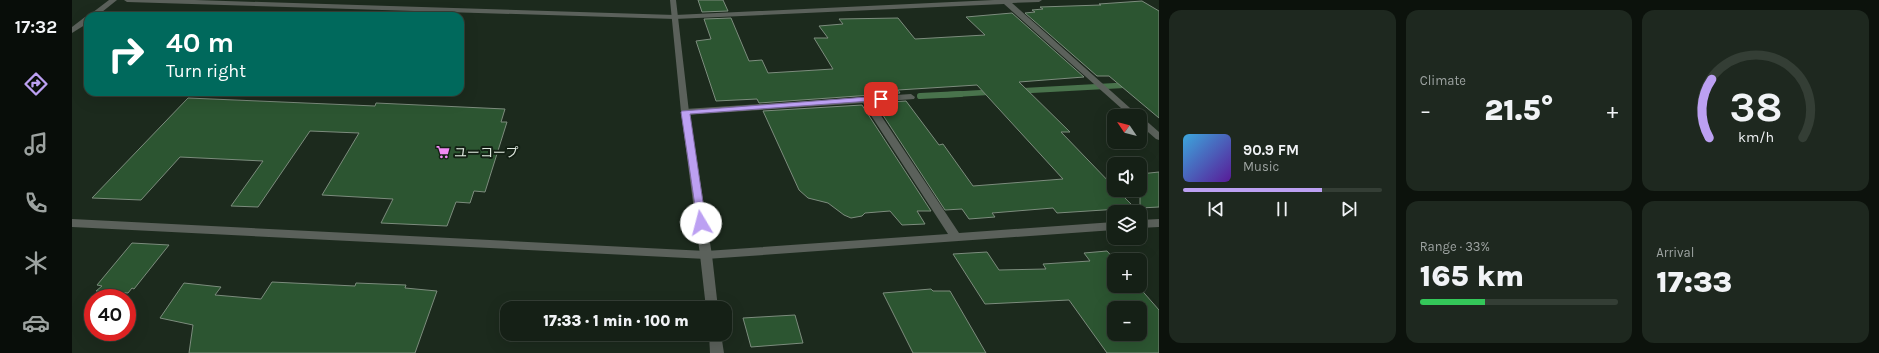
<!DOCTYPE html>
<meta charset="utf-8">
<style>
:root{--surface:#152016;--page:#1e281f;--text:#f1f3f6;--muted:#9da3a1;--line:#343e35;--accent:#bca0f2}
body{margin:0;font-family:Karla,"Noto Sans JP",sans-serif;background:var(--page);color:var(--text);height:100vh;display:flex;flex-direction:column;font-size:15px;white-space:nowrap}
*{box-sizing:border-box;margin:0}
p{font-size:13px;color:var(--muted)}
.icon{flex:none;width:22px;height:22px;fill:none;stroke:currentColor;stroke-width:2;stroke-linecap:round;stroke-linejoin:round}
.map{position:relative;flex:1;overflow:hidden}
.details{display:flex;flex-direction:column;gap:10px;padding:10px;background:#0c120c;width:720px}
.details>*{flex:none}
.hud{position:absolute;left:12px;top:12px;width:380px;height:84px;border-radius:12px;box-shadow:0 4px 16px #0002,0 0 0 1px var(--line);background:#00695c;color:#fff;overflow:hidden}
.needle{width:26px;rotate:305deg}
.buttons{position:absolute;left:1035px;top:109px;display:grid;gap:8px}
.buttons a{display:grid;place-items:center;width:40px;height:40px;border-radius:8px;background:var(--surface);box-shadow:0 4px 16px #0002,0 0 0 1px var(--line);font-size:20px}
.speed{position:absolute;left:12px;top:289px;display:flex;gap:8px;font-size:20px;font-weight:700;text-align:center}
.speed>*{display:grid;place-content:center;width:52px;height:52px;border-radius:50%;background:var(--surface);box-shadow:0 4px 16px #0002,0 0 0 1px var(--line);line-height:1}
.speed .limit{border:6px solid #d22;background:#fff;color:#111}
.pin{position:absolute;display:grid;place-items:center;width:34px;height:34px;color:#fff;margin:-17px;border-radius:8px;box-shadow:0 2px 6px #0006}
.me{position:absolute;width:44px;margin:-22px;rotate:352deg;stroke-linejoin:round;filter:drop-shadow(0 0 3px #0008)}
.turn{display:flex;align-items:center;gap:14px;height:84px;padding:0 16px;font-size:18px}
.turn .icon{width:52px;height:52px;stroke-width:2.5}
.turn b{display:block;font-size:28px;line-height:34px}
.big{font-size:30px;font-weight:800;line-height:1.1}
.details .tile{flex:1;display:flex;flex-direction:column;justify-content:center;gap:6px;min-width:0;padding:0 14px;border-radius:12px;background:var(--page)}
.details .dial{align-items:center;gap:0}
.dial svg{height:104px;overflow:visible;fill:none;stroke:var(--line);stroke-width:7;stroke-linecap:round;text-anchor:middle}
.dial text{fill:var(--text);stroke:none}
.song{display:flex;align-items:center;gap:12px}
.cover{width:48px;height:48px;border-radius:6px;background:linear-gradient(135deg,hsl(200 70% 55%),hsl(270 70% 35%))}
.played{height:4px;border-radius:2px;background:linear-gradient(90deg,var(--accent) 70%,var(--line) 70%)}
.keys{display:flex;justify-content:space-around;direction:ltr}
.heat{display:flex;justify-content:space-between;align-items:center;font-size:22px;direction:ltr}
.charge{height:6px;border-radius:3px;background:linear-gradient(90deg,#34c759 33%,var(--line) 0)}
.details .tiles{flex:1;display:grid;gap:10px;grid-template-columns:repeat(3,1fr)}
.tile:first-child{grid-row:span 2}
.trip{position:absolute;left:428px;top:301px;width:232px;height:40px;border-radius:12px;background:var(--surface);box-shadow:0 4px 16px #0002,0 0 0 1px var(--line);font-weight:800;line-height:40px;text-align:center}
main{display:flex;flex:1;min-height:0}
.dock{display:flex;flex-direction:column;width:72px;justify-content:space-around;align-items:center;background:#080d09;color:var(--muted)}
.dock .icon{width:28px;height:28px}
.dock .on{color:var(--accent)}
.dock b{font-size:18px;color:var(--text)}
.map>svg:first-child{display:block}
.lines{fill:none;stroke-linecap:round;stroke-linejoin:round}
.stream-far1{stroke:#49734c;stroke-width:5.5}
.stream{stroke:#49734c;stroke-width:6}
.building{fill:#2c5531;stroke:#7c8c7d;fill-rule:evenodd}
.minor{fill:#5b615b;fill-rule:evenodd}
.tertiary{fill:#5b615b;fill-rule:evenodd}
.route{fill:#bca0f2;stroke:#7a689d}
.labels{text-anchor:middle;stroke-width:4;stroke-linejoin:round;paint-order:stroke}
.poi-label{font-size:13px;fill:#dfe8df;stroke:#132014;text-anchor:start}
</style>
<main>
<nav class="dock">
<b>17:32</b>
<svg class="icon on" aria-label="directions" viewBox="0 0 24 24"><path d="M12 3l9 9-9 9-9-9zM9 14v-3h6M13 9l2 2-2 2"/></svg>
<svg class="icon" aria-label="music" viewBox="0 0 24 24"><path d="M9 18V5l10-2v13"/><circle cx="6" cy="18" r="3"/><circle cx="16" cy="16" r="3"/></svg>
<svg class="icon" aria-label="phone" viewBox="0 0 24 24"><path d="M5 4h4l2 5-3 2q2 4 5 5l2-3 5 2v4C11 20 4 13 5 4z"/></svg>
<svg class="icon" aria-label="climate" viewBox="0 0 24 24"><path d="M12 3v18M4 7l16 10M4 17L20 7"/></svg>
<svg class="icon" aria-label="car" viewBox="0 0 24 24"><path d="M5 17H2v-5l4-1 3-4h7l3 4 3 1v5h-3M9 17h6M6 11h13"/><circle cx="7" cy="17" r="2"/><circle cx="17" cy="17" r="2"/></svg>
</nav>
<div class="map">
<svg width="1087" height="353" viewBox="0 0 1087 353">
<rect width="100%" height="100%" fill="#1c2a1d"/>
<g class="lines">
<g class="stream-far1">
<path d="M946 91 1057 85"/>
<path d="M871 95 921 92"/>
</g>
<path class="stream" d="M848 96 889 94"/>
</g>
<g class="building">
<path d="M626 0H651L656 11 630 12Z"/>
<path d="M1070 1 1087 11V118L1037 76H1025L953 13 963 12 960 10 971 9 968 7 1029 5 1027 4Z"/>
<path d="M940 13 1012 77 947 82 998 132H989L1042 187V190H1045L1063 208 985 213 981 208 920 213 923 217 897 219 890 209 873 210 803 103 834 101 867 145 871 144 901 186 991 179 905 85 826 90 828 93 687 103 685 99 644 101 624 41 639 39 632 19 659 18 677 61 690 60 696 73 761 69 742 38H756L747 26 771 24 767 19 826 18 843 39 913 35 894 17Z"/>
<path d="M116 98 303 106 304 103 433 109 429 122H435L413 192 402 191 398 203 384 202 375 226 309 223 321 199 250 195 287 133 238 131 186 207 159 206 191 161 108 157 69 200 20 198Z"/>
<path d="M790 105 859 211H845L853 224 830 225 818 211 793 213 790 216 779 218 772 215 756 203 736 198 727 190 691 111Z"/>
<path d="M1087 172V207L1068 208V174Z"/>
<path d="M60 243 97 245 62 289 60 288 56 293 24 291 30 286 25 285Z"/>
<path d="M1035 251 1043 260 1042 286H1066L1087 310V353H1035L997 300 913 304 881 254 915 252 927 270 974 269 971 264 1018 261 1012 253ZM1042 308H1068V334H1042Z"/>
<path d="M200 282 283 286 284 283 334 285 333 288 365 291 343 353H117L121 325 88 318 112 283 149 287 143 295 189 299Z"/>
<path d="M859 289 861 291H878L914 353H841L811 293Z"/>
<path d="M723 315 731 343 679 347 671 318Z"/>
</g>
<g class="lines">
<g class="minor">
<path d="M37 0H45L25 16H16Z"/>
<path d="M52 0H123L603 15 922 0H970L967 2 940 3 1067 116H1058L932 4 603 19 55 2Z"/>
<path d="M13 17H16V23L0 33V27Z"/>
<path d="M839 94 843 97 842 99 800 102 887 233 1042 222V230L634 259 0 227V219L634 251 876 234 791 103 613 115 609 112 613 109Z"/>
<path d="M1068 117 1071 118 1087 132V140L1084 139 1068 125Z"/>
<path d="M1087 219V227L1068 228V220Z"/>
</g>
<g class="tertiary">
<path d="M598 0H604L617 112 640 255 646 308H634L628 255 609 112Z"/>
<path d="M637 334H649L652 353H638Z"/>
</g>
</g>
<path class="route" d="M809 96 813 99 812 100 618 114 634 223 629 227 626 226 609 112 610 111Z"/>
<defs>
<g id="supermarket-bare" transform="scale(1.08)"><path d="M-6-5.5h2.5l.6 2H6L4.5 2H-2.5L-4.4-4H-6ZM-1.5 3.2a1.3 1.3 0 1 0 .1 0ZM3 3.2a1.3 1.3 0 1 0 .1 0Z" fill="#f18af4" stroke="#132014" stroke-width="2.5" paint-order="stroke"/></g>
</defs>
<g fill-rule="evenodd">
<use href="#supermarket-bare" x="371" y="152"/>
</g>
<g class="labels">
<g class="poi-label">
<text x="382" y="157">ユーコープ</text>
</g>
</g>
</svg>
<div class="buttons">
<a><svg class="needle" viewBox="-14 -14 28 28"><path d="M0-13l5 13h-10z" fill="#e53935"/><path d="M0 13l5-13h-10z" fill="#9da3a1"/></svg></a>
<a><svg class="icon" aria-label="sound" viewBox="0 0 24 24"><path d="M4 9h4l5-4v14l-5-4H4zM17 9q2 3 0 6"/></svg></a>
<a><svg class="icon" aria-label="layers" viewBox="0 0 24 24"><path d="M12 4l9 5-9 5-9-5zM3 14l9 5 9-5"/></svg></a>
<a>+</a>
<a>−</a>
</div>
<div class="speed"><div class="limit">40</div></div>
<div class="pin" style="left:809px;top:99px;background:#d93025"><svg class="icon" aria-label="arrive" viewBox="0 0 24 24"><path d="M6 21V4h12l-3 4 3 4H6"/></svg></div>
<svg class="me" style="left:629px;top:223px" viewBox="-20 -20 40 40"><circle r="19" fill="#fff"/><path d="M0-13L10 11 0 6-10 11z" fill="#bca0f2"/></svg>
<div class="trip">17:33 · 1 min · 100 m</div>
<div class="hud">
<div class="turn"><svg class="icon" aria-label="right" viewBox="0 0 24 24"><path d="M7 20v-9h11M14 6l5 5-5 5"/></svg><div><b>40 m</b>Turn right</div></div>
</div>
</div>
<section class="details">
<div class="tiles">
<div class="tile">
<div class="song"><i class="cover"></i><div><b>90.9 FM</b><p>Music</p></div></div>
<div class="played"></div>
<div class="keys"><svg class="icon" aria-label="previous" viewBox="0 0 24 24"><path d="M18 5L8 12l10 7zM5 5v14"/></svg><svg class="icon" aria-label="pause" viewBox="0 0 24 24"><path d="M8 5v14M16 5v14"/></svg><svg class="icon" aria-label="next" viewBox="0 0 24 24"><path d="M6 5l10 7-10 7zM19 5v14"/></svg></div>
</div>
<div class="tile"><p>Climate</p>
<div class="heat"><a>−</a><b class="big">21.5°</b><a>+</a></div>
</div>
<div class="tile dial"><svg viewBox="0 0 100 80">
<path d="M14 69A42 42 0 1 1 86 69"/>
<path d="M14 69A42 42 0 0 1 16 24" stroke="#bca0f2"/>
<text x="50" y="56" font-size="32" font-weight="700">38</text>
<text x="50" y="72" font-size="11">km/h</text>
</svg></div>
<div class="tile"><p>Range · 33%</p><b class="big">165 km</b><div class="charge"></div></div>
<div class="tile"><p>Arrival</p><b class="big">17:33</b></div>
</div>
</section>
</main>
